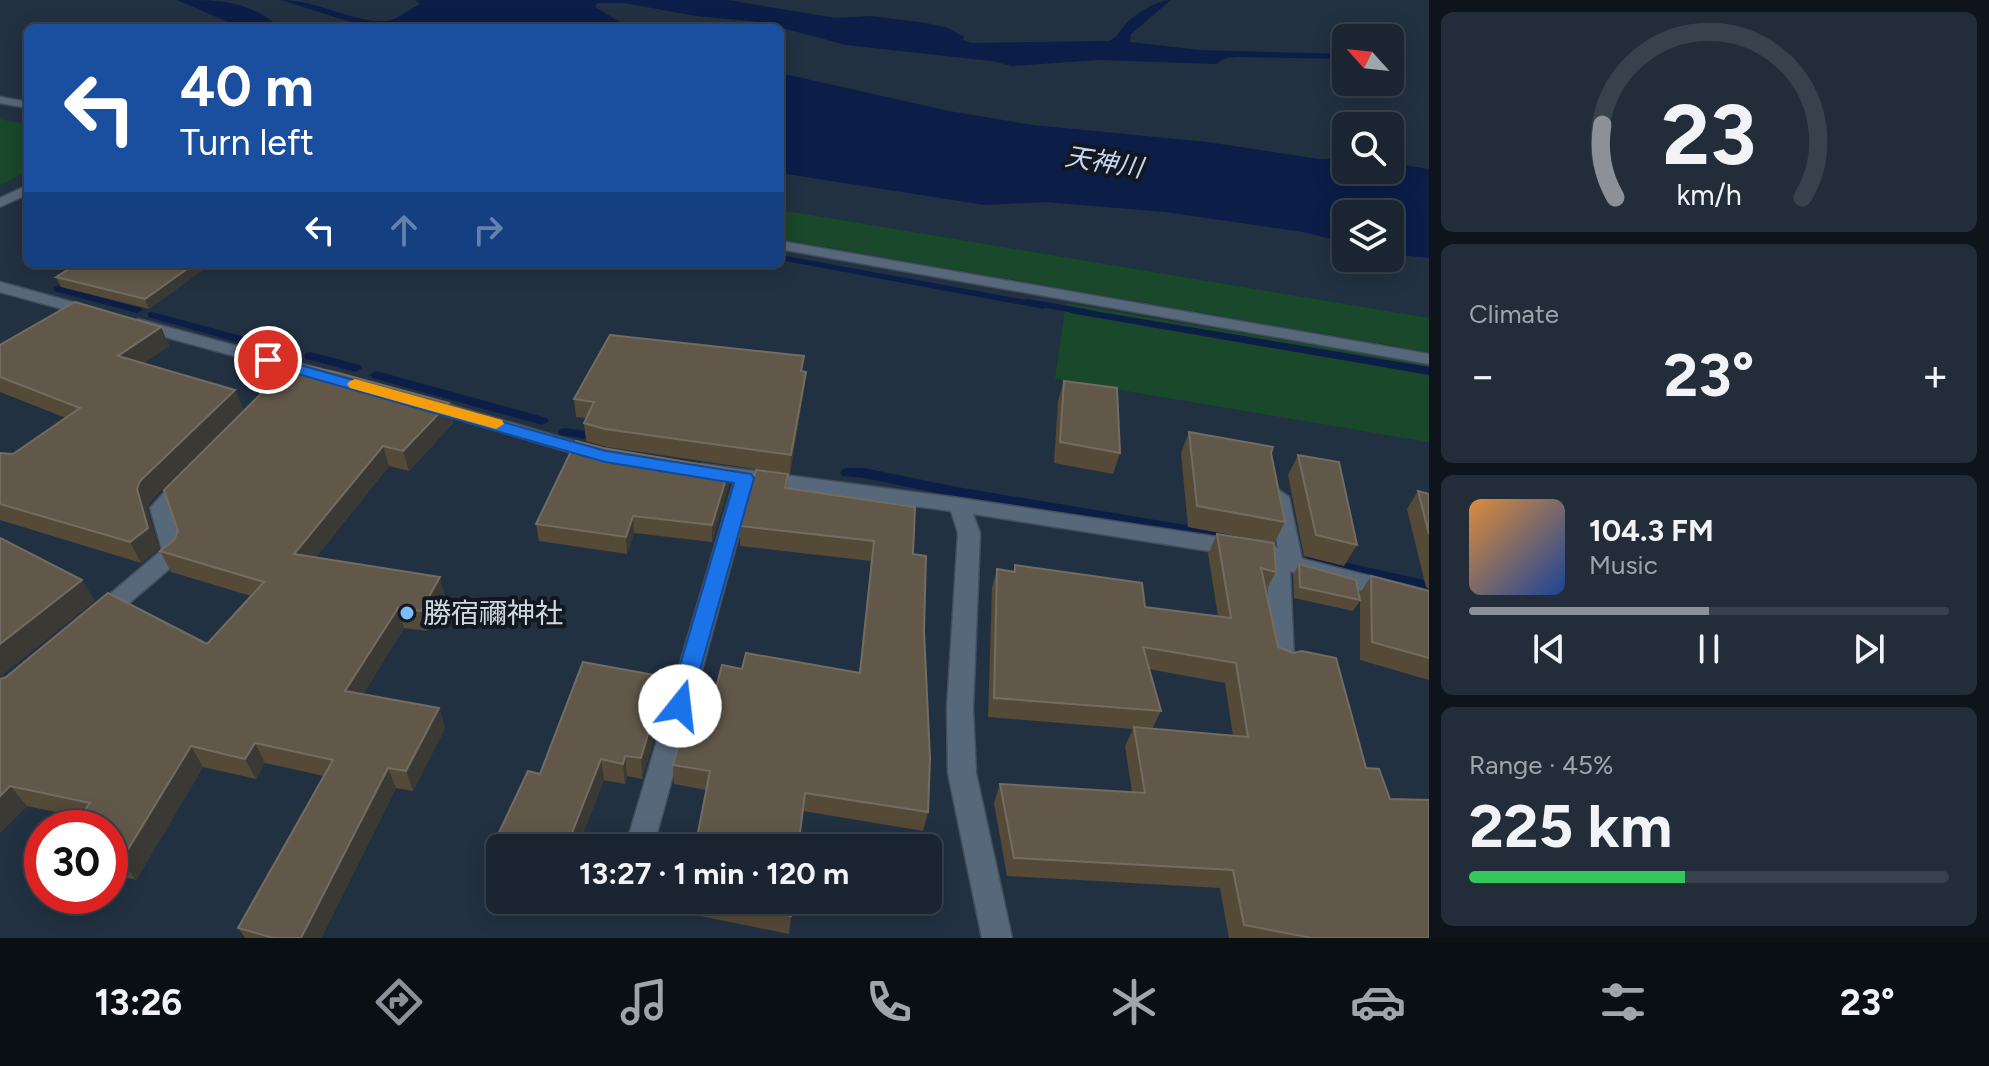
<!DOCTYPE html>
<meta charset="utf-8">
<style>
:root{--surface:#1a2531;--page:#232d39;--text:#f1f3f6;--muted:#9fa5ab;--line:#38424d;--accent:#8c9099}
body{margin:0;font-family:Figtree,"Noto Sans JP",sans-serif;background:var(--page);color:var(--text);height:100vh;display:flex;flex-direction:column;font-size:30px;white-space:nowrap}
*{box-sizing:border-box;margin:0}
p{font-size:26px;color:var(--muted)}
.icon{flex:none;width:44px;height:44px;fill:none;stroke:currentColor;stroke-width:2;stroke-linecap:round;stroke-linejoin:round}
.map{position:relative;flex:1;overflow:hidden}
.panel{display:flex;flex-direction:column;gap:12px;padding:12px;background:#0e141b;width:560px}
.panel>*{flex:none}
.hud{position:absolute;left:24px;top:24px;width:760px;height:244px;border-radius:12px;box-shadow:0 4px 20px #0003,0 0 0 2px var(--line);background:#1a4fa0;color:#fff;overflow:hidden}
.needle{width:52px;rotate:297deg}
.buttons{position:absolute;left:1332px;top:24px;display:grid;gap:16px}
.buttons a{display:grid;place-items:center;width:72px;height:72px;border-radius:12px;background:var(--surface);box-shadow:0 4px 20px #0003,0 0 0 2px var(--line);font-size:40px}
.speed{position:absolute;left:24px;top:810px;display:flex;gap:16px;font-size:40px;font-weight:700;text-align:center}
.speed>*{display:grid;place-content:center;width:104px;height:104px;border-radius:50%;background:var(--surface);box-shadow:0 4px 20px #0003,0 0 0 2px var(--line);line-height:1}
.speed .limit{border:12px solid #d22;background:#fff;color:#111}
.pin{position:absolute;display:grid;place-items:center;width:68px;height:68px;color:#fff;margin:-34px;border:4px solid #fff;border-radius:50%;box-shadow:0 2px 8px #0007}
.me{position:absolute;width:88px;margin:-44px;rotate:16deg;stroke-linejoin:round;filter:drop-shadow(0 0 6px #0008)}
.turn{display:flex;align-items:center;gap:28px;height:168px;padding:0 24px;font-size:36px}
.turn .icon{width:104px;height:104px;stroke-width:2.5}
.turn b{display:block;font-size:56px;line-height:68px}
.lanes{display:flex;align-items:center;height:76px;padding:0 24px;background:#0003;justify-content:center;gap:40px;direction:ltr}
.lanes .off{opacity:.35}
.big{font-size:60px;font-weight:700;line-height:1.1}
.panel .widget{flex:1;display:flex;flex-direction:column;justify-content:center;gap:12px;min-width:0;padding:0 28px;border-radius:12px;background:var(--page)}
.panel .dial{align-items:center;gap:0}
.dial svg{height:208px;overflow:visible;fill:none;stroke:var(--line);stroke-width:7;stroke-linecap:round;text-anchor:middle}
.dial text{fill:var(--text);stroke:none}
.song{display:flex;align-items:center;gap:24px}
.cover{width:96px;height:96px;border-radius:12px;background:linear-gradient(135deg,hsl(30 70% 55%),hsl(220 70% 35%))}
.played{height:8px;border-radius:4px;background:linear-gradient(90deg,var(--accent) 50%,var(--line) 50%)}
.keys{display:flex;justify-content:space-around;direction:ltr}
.heat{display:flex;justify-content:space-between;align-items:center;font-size:44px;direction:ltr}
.charge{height:12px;border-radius:6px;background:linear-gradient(90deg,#34c759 45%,var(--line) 0)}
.trip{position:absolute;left:486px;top:834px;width:456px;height:80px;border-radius:12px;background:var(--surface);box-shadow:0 4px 20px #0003,0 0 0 2px var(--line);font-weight:700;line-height:80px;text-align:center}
.dock{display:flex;height:128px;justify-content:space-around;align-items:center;background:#0a0f14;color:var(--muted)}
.dock .icon{width:56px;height:56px}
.dock .selected{color:var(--accent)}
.dock b{font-size:36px;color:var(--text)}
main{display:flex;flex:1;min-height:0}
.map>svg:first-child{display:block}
.green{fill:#19482a}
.water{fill:#0c1d48}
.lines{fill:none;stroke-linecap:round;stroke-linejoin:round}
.stream{fill:#0c1d48;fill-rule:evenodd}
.lane-casing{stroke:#424e5c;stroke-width:3}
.street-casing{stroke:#424e5c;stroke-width:3}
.lane{fill:#58687b;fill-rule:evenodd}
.street{fill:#58687b;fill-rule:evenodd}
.wall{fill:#554938;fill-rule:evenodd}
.shaded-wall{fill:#3b3934}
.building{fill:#62584a;stroke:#736c62;stroke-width:2}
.route{fill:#1a73e8;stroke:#114b97;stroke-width:2}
.slow{fill:#f59e0b}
.poi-dot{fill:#7cbef9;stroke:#121820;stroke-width:3}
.labels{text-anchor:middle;stroke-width:8;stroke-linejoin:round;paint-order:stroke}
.far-water-label{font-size:26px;font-style:italic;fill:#c6d5f3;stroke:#121820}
.poi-label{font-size:28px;fill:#cfd8e3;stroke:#121820;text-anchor:start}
</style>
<main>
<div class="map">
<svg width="1429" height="938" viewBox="0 0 1429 938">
<rect width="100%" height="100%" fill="#223141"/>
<g class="green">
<path d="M0 119 28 125V171L0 185Z"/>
<path d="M780 210 1429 318V352L780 239Z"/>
<path d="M1066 303 1429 365V442L1055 379Z"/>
</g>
<g class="water">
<path d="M177 0C221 0 247 0 281 28H242Z"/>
<path d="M281 0C317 0 357 24 386 21 397 20 410 9 420 4L415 0H728L836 18 871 16 926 23 946 27 964 37 963 40 971 43 1109 41C1118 37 1118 33 1124 26 1133 15 1157 0 1171 0L1131 34 1130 42 1200 50 1346 54V59L1238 57 1226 58 1216 64 1098 60 1012 66 991 61 846 45 760 22 696 16 624 3H597L595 7 630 28H370Z"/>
<path d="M780 73 949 111 1033 125 1207 142 1319 159H1346V170H1390V163L1429 169V258L1390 254V214H1346V243L1303 232 1165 212 1045 202 985 205 780 173Z"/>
<path d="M780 255 1043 303 1044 309 780 260Z"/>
<path d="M1070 307 1429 367V375L1070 313Z"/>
</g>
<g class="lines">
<g class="stream">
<path d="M58 286 141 308 143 310 137 313 54 291V287Z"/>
<path d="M1027 299 1086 309 1092 312 1086 315 1023 304 1021 302Z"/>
<path d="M152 312 290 349 292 352 286 356 148 317V313Z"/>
<path d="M310 352 360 365 362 368 356 372 306 359 304 356 306 353Z"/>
<path d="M376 371 547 418 549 421 542 425 372 378 370 375Z"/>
<path d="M565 428 600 433 607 437 600 441 560 435 558 432 560 429Z"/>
<path d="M847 468H864L957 487 1234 533 1239 534 1242 538 1239 542 1234 543 957 497 864 478 842 476 840 473 842 470Z"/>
<path d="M1312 555 1429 581V593L1307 565 1304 561 1307 557Z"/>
</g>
<g class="lane-casing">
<g id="lane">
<path d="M186 474 196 481 171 509 185 552 182 558 106 623 98 626 90 623 86 617 90 611 162 550 150 508 179 476Z"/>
<path d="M1279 490 1289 497 1303 564 1300 570 1290 571 1294 660 1291 667 1282 670 1273 667 1270 660 1267 557 1270 551 1278 549 1269 497Z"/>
</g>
</g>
<g class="street-casing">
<g id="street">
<path d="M0 97 28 102V108L0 103Z"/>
<path d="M28 185V194L0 207V198Z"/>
<path d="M780 241 1429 354V364L780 249Z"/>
<path d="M0 282 101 310 103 313 95 318 0 292Z"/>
<path d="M138 319 321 369 324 373 315 378 132 328 130 324Z"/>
<path d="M427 398 607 451 610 455 600 461 420 408 418 404 420 400Z"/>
<path d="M702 464 959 498 1271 545 1299 558 1429 591V609L1292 572 1266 560 973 514 980 533 973 708 976 773 1012 938H982L948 773 947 708 958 533 951 511 753 484 653 848H625L734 482 695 476 692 471 695 466Z"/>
</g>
</g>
<use href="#lane" class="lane"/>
<use href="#street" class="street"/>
</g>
<g class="wall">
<path d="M204 269 149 309 61 287 56 277Z"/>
<path d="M161 327 169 346 144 363 235 390 243 409 150 501 147 509 159 549 141 563 0 520V453L13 454 66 418 0 392V345Z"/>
<path d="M803 371 804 390 790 474 607 447 586 441 584 423 586 418 576 417 574 399Z"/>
<path d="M1064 381 1120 453 1113 474 1054 463 1058 401Z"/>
<path d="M449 403 453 423 409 471 389 466 316 557 445 597 427 631 404 628 363 694 439 708 445 728 413 791 396 788 321 938H245L238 928 324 776 265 763 256 779 203 767 136 880 110 873V828L80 817 27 806 0 833V679L207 644 251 596 171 572 160 551Z"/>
<path d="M1189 432 1271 453 1285 522 1274 543 1188 527 1181 453Z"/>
<path d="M1298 455 1357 545 1344 566 1304 556 1288 475Z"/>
<path d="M729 469V485L712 542 634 533 627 554 539 541 536 524Z"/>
<path d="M788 474 787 488 913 554 924 631 928 812 923 831 803 811 706 790 674 784 673 765 716 688 742 669 859 673 871 561 740 546V526Z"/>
<path d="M1418 491 1429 494V589L1426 587 1407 509Z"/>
<path d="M1217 534 1276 572 1266 590 1278 647 1366 768 1429 938H1229L1220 888 1007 876 994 803 1000 784 1132 792 1125 746 1133 729 988 717 992 588 997 569 1013 572 1015 565 1145 607 1218 616 1208 554ZM1149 669 1225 683 1233 736 1152 729 1161 711Z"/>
<path d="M1299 564 1360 597V593L1371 576 1429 591V680L1360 660V601L1353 611 1294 598 1293 575Z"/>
<path d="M665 677 666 698 642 779 627 776 625 784 604 780 577 848H500V858L495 841Z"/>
<path d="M685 900H793L789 934 686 913Z"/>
</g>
<g class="shaded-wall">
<path d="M194 264H202L204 269 149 309 145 299Z"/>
<path d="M161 327 169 346 127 375 118 356Z"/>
<path d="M806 372 804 390 790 474 791 455Z"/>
<path d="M235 390 243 409 150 501 147 509 159 549 141 563 130 542 137 489 140 481Z"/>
<path d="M449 403 453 423 409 471 403 451Z"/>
<path d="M383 446 389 466 302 574 294 554Z"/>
<path d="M729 469V485L712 542V525Z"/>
<path d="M633 516 634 533 627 554 626 537Z"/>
<path d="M440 577 445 597 427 631 421 611Z"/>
<path d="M82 580 95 601 0 677V644Z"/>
<path d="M398 608 404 628 353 711 345 691Z"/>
<path d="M665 677 666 698 642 779 641 758Z"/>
<path d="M439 708 445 728 413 791 406 771Z"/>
<path d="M255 743 265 763 256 779 245 759Z"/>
<path d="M191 746 203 767 136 880 121 861Z"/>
<path d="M625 756 627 776 625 784 623 764Z"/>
<path d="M601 759 604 780 577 848H566Z"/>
<path d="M388 768 396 788 321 938H301Z"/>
<path d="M10 786 27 806 0 833V796Z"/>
</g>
<g class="building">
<path d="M77 264H194L145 299 56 277Z"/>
<path d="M75 302 161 327 118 356 235 390 140 481 137 489 148 528 130 542 0 504V453L13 454 80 408 0 377V345Z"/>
<path d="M610 335 804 356 801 371 806 372 791 455 605 429 584 423 594 402 574 399Z"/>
<path d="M292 363 335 372 449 403 403 451 383 446 294 554 440 577 421 611 398 608 345 691 439 708 406 771 388 768 301 938H274L238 928 333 760 255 743 245 759 191 746 121 861 110 858V828H72L90 803 10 786 0 796V679L6 677 108 593 207 644 264 582 160 551 174 540 178 531 164 490Z"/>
<path d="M1064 381 1117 388 1120 453 1060 442Z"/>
<path d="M1189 432 1273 447 1271 453 1285 522 1197 506Z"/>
<path d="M576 441 603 448 729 469 712 525 633 516 626 537 536 524Z"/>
<path d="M1298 455 1339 462 1357 545 1316 535Z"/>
<path d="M756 470 788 474 785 488 915 507 913 554 926 556 924 631 930 758 928 812 805 793 798 848H695L710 771 673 765 696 684 716 688 722 665 742 669 746 653 860 673 874 541 740 526Z"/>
<path d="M1418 491 1429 494V534Z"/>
<path d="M1217 534 1274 543 1276 572 1261 568 1278 647 1293 653 1302 651 1336 658 1366 768 1379 769 1390 799 1429 800V938H1312L1244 925 1233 870 1014 858 1000 784 1145 793 1134 727 1248 737 1236 663 1143 647 1161 711 994 698 997 569 1015 572V565L1142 583 1145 607 1231 618Z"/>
<path d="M0 538 82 580 0 644Z"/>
<path d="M1299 564 1356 580 1360 600 1300 587Z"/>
<path d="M1371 576 1429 591V658L1372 642Z"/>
<path d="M583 662 665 677 641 758 625 756 623 764 601 759 566 848H522L495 841 528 771 540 774Z"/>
<path d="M710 900H793L791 916Z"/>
</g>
<path class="route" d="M268 356 606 451 751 474 754 478 688 713 680 716 672 713 668 706 734 483 605 462 263 364 260 360Z"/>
<path class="slow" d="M355 379 502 420 504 424 496 429 350 388 347 384 350 381Z"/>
<circle class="poi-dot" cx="407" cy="613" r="8"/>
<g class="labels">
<g class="far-water-label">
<text transform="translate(1104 162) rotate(9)" y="9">天神川</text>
</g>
<g class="poi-label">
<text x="423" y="623">勝宿禰神社</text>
</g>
</g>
</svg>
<div class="buttons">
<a><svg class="needle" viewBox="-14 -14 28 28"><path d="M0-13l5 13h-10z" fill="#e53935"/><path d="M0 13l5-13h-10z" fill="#9fa5ab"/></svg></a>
<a><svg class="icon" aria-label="search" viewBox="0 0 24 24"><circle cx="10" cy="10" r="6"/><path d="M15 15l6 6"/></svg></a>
<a><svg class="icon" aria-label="layers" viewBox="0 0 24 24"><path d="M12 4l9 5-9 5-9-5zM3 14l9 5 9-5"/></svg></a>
</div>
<div class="speed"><div class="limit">30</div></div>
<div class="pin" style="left:268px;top:360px;background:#d93025"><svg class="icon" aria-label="arrive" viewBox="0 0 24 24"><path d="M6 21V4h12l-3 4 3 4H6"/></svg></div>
<svg class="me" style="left:680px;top:706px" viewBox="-20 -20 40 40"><circle r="19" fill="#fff"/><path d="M0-13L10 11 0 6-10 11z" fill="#1a73e8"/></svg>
<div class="trip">13:27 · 1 min · 120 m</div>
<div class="hud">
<div class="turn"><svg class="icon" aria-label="left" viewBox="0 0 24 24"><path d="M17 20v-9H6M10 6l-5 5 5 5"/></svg><div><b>40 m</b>Turn left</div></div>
<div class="lanes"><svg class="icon" aria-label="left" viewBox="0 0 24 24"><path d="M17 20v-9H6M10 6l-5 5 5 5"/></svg><svg class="icon off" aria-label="ahead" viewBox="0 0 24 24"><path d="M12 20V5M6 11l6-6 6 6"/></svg><svg class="icon off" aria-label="right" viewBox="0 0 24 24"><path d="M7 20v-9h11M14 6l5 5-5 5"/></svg></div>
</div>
</div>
<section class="panel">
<div class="widget dial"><svg viewBox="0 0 100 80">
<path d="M14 69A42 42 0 1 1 86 69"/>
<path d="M14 69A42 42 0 0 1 9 41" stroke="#8c9099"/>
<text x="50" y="56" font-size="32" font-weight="700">23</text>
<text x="50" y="72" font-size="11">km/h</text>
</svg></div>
<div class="widget"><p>Climate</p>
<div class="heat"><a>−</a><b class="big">23°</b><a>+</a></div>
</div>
<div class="widget">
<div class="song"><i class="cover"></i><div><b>104.3 FM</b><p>Music</p></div></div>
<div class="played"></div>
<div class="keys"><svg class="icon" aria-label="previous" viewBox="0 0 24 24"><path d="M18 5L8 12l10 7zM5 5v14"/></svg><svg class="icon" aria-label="pause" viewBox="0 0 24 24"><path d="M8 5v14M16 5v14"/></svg><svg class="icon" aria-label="next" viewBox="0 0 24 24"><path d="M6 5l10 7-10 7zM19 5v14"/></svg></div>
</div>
<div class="widget"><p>Range · 45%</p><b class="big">225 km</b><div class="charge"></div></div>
</section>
</main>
<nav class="dock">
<b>13:26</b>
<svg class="icon selected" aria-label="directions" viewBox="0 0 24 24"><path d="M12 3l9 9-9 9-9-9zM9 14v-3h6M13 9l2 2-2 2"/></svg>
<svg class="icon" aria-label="music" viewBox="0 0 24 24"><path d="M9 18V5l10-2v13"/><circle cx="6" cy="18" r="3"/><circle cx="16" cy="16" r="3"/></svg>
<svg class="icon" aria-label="phone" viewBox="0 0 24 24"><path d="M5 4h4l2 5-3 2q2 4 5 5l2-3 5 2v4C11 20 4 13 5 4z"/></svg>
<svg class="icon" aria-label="climate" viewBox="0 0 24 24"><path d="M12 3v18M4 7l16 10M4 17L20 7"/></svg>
<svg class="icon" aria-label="car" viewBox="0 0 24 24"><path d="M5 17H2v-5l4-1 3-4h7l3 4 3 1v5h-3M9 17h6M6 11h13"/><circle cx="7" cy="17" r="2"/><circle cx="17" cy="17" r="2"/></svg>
<svg class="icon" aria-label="filters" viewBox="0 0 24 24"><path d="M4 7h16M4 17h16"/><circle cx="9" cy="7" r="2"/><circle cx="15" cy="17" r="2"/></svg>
<b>23°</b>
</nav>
